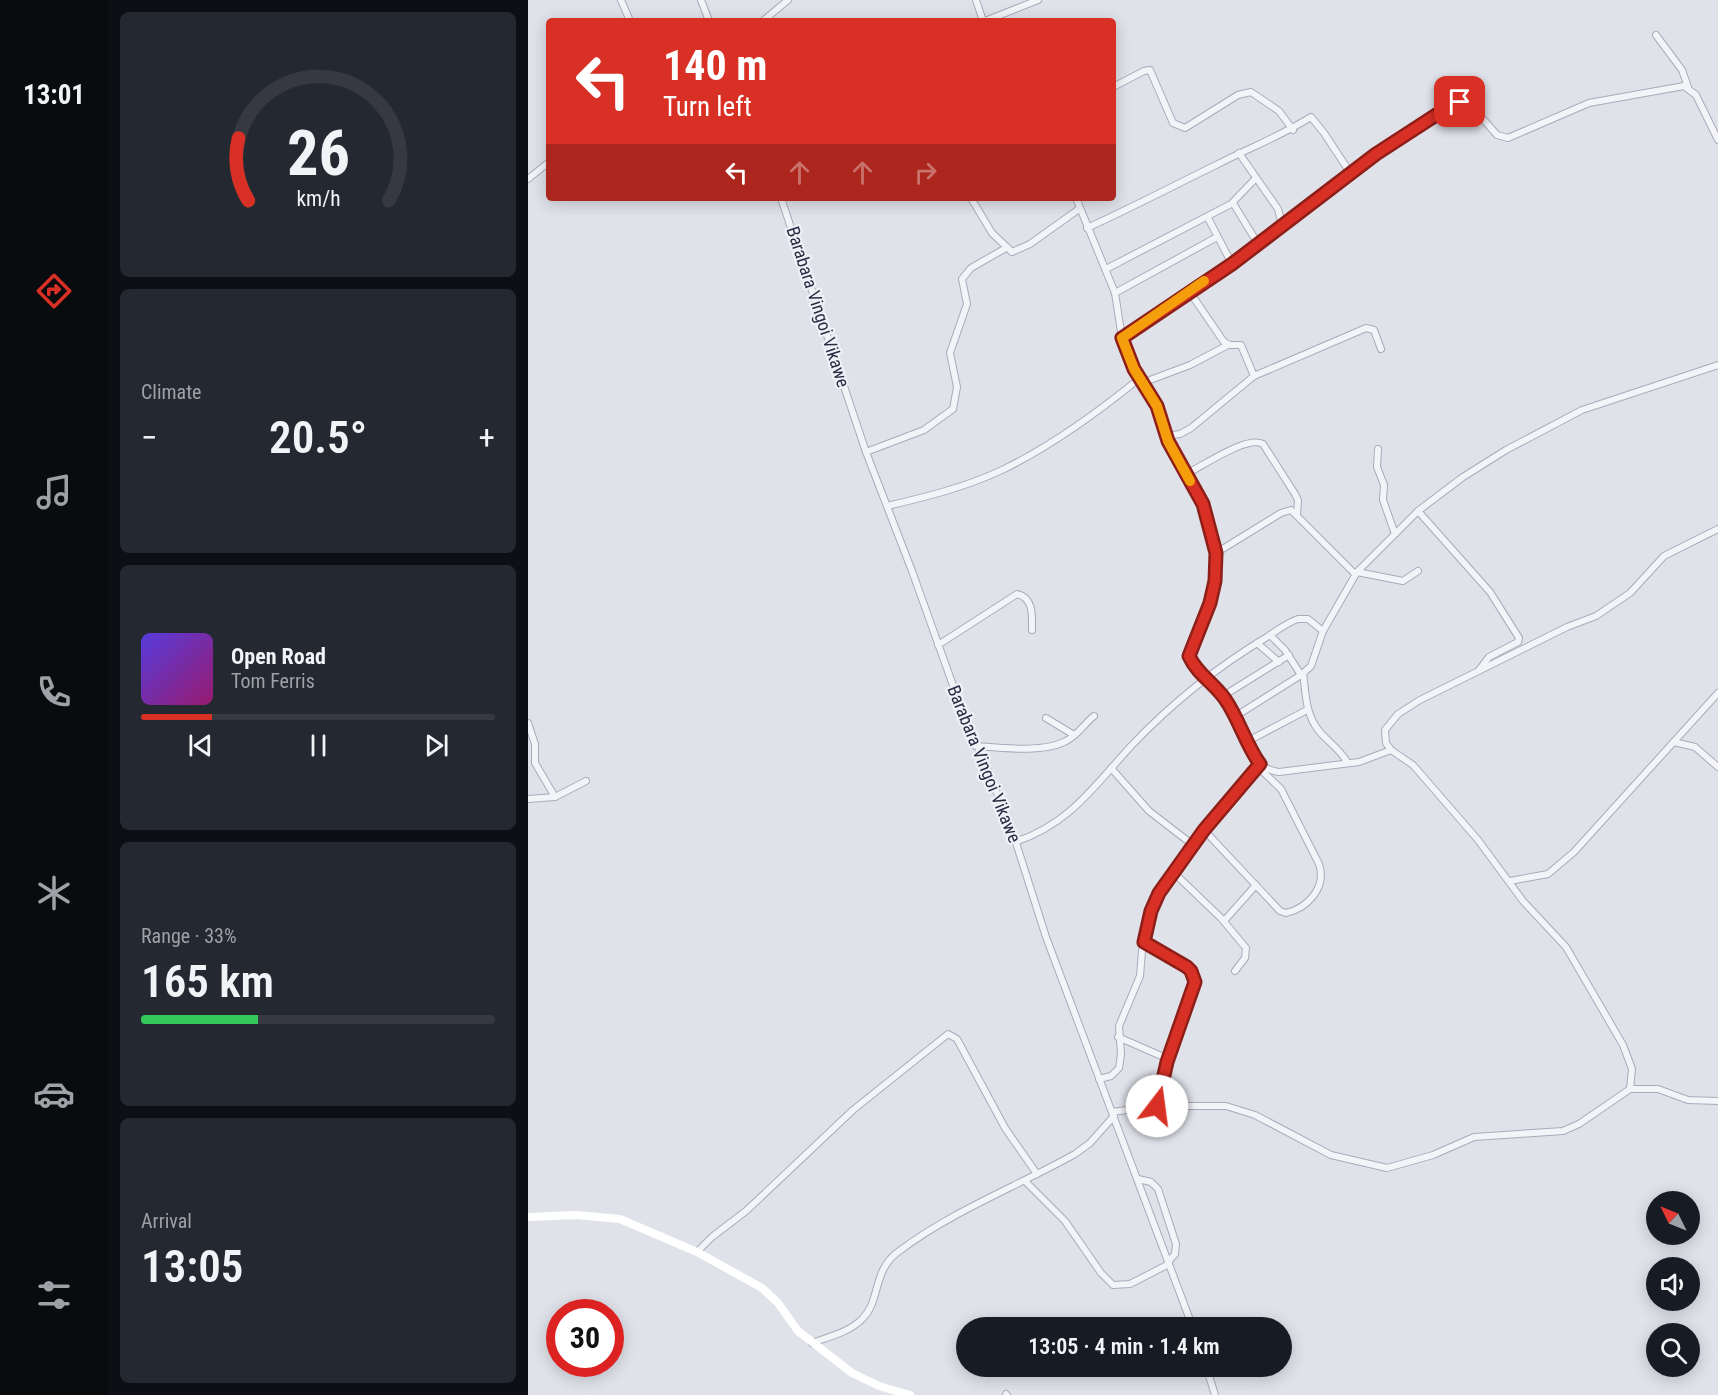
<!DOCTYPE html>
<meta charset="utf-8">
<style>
:root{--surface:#171b24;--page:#242831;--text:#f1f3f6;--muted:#9ea1a6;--line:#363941;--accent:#d93025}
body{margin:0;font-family:"Roboto Condensed",sans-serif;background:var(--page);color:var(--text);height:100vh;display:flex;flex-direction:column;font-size:22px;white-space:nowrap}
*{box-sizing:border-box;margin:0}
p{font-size:20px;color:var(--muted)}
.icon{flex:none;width:33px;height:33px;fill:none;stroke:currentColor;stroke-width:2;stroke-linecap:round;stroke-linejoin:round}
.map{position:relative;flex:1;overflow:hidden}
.details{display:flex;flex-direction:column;gap:12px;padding:12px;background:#0d0f14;width:420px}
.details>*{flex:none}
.top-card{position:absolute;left:18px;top:18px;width:570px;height:183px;border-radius:6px;box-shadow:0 3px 15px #0003;background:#d93025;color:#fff;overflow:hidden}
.needle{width:39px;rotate:313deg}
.buttons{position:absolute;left:1118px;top:1191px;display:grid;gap:12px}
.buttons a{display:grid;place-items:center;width:54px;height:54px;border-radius:50%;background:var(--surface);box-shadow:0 3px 15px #0003;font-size:30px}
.speed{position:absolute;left:18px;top:1299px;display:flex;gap:12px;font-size:30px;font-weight:700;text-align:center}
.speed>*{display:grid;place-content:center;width:78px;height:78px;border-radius:50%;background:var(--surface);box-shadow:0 3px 15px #0003;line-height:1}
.speed .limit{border:9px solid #d22;background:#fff;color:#111}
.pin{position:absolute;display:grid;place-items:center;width:51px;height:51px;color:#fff;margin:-26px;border-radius:12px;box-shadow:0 3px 9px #0006}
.me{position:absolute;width:66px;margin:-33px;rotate:15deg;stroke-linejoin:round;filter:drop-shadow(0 0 4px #0008)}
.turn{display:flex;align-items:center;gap:21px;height:126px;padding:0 18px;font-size:27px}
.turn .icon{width:78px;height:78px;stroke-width:2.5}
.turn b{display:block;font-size:42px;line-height:51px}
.lanes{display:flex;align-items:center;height:57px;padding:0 18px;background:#0003;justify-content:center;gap:30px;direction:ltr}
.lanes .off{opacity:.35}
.big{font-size:45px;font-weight:600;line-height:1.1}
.details .tile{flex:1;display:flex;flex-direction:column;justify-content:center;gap:9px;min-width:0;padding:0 21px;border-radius:9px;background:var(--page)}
.details .dial{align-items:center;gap:0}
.dial svg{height:156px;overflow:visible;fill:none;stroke:var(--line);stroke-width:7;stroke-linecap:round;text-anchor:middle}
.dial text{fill:var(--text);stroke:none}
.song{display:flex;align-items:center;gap:18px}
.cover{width:72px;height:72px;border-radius:9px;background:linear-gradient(135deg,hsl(250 70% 55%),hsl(320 70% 35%))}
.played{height:6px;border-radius:3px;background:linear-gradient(90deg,var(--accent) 20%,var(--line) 20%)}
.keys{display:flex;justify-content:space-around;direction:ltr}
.heat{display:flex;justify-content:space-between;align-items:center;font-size:33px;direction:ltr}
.charge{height:9px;border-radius:4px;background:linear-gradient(90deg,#34c759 33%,var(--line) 0)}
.trip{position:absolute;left:428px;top:1317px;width:336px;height:60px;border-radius:30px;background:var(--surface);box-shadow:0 3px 15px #0003;font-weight:600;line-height:60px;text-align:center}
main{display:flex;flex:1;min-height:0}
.dock{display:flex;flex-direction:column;width:108px;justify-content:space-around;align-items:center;background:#090b0e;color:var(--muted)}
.dock .icon{width:42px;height:42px}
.dock .active{color:var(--accent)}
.dock b{font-size:27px;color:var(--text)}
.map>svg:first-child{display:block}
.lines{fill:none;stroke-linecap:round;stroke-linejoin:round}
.street-casing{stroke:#a9abb8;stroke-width:8}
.street{stroke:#f3f4f8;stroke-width:6}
.secondary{stroke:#fff;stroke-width:8}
.route-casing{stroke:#8d1f18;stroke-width:15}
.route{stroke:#d93025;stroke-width:10}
.slow{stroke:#f59e0b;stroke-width:10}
.labels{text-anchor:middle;stroke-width:4.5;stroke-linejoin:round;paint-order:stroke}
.street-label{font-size:18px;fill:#282b42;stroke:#f0f1f7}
</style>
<main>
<nav class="dock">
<b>13:01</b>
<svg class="icon active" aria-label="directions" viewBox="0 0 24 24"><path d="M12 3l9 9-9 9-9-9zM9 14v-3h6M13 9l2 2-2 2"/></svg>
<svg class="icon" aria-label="music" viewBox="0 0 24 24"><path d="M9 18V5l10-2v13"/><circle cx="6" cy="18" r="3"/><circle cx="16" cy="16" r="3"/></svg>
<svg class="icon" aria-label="phone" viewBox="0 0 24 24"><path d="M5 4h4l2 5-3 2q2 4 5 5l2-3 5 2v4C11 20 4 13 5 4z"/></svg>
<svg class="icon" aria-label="climate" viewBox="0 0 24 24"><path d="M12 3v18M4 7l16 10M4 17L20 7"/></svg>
<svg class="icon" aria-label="car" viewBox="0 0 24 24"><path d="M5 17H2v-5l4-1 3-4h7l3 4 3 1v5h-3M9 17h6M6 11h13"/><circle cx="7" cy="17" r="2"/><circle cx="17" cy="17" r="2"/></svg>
<svg class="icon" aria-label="filters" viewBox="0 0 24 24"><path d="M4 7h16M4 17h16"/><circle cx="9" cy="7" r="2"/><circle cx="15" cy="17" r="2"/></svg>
</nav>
<section class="details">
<div class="tile dial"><svg viewBox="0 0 100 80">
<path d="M14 69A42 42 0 1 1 86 69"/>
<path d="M14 69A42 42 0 0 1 9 37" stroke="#d93025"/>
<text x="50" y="56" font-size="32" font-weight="700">26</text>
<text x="50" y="72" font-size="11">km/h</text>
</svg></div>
<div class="tile"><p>Climate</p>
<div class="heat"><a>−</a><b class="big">20.5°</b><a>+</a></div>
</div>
<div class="tile">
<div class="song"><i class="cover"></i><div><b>Open Road</b><p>Tom Ferris</p></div></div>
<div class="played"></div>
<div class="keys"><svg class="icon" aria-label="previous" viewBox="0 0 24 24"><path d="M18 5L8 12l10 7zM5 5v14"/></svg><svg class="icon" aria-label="pause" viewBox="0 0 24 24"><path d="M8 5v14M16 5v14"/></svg><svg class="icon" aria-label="next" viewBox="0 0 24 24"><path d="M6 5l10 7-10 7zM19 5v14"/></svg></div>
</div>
<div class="tile"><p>Range · 33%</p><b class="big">165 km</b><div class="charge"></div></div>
<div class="tile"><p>Arrival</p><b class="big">13:05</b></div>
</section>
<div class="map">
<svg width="1190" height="1395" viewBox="0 0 1190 1395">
<rect width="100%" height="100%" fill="#e0e2ea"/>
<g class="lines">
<g class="street-casing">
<g id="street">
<path d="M93 0 102 21"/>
<path d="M173 0 181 21"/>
<path d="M448 0 455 21"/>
<path d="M235 21 260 0"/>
<path d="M457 21 510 0"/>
<path d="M1128 35 1154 70 1160 87"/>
<path d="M585 87 616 71 622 70 645 123 657 128 710 95 723 92 751 111 765 130"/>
<path d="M711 153 750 209 754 225"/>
<path d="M0 179 21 162"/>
<path d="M253 198 338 452 384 571 427 691 483 827 518 937 665 1328"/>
<path d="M443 198 464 233 484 252 502 244 551 209"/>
<path d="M548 198 587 293 594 338 600 348 606 369 623 394 640 441 675 504 688 553 687 581 682 603 663 649C659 669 684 682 695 697 711 716 715 743 731 762 736 768 743 771 751 772L831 762 863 750 885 765 950 840 995 901 1038 947 1095 1045 1104 1069 1102 1089"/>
<path d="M705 203 730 244"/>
<path d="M680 218 704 264"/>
<path d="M559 228C603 208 645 186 688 165 721 148 751 137 783 117L796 133 823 174"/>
<path d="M578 269 703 204 728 178"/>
<path d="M661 291 696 342 702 345H713L726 376"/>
<path d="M587 293 689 237"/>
<path d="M594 338 704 264 848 154 925 104 941 103 969 135 980 138 1061 103 1156 86 1168 95 1190 140"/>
<path d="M614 383 662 365 700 345"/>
<path d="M638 436 652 434 663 428 726 376 838 328 846 330 853 349"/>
<path d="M850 449 849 467 856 485 855 500 867 534"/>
<path d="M338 452 396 430 425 409 429 387 422 353 439 304 434 279 443 268 478 248"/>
<path d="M658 474C675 466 719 435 735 444L767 494 770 500 769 515"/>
<path d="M359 506C398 497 438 487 474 470 524 446 569 413 612 378"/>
<path d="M890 511 962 592 991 638 990 642 961 657 951 670"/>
<path d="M688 553 753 513 763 510 827 574"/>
<path d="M829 572 875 581 890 571"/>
<path d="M742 635 757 650 773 675"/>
<path d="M729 643 751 662"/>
<path d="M410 645 489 594C506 598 504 616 504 630"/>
<path d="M775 673C778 693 777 714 791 731 800 742 812 749 819 762"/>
<path d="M695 696 761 655"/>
<path d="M708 716 773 675 783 666 795 631 829 572 890 511 935 477 978 450 1054 410 1190 365"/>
<path d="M518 718 546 735"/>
<path d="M0 723 7 744V763L27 797"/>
<path d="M720 741 779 710"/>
<path d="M1146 742 1167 747 1190 767"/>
<path d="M448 746C473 748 516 753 538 741 549 736 557 723 566 716"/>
<path d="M863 750 858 743 857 730 870 714 892 700 1039 627 1068 616 1102 593 1136 556 1190 529"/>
<path d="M583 768 621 811 665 845"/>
<path d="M0 799 27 797 58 781"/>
<path d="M676 830 752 911 758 913C780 908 799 887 791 864L753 789 731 768"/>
<path d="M487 842C542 824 567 785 604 745 644 703 689 667 739 637 750 630 758 623 770 619H780L795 631"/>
<path d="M645 872 693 918 718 948 717 958 707 971"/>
<path d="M982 881 1020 874 1046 852 1190 693"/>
<path d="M696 921 728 885"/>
<path d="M616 942 659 967 667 982 639 1062"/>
<path d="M590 1037 638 1058V1070L629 1106"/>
<path d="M571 1079 583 1076 591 1068 593 1054 591 1026 612 976 614 951 623 911 631 893 676 830 733 764"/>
<path d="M584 1112 629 1106H698L727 1115 803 1155 859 1168 905 1155 946 1137 1035 1131 1051 1124 1102 1089H1130L1160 1100 1190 1101"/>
<path d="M610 1179 623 1182 630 1189 648 1244 647 1254 640 1262"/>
<path d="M497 1181 537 1221 573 1273 585 1285 602 1284 641 1264"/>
<path d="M169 1252 184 1237 218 1211 325 1110 420 1034 429 1039 477 1128 509 1174"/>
<path d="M284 1343C300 1337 322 1332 334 1319 353 1301 344 1271 370 1252 424 1211 488 1187 547 1154L562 1143 586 1116"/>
<path d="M678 1366 687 1395"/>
<path d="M478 1394 479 1395"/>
</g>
</g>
<use href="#street" class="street"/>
<path class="secondary" d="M0 1217 48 1215 92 1219 169 1252 234 1288 250 1303 270 1331 324 1373 351 1386 382 1395"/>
</g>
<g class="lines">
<g class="route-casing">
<path id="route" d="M629 1106 639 1062 667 982 663 971 659 967 616 942 623 911 631 893 676 830 732 764C718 745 711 719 697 699 686 683 669 674 661 656L682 603 687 581 688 553 675 504 640 441 629 406 606 369 594 338 704 264 848 154 925 104 932 102"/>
</g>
<use href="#route" class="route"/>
<path class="slow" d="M662 481 640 441 629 406 606 369 594 338 676 281"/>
</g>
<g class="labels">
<g class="street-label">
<text transform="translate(290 307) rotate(72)" y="6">Barabara Vingoi Vikawe</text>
<text transform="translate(456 764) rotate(68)" y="6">Barabara Vingoi Vikawe</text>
</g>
</g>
</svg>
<div class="buttons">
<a><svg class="needle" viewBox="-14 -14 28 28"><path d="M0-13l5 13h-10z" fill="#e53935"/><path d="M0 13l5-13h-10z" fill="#9ea1a6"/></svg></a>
<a><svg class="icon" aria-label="sound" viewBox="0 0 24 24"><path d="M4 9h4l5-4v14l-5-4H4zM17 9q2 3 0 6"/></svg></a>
<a><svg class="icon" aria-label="search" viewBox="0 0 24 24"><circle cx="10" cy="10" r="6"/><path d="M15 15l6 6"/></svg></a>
</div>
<div class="speed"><div class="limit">30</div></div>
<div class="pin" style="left:932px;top:102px;background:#d93025"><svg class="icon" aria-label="arrive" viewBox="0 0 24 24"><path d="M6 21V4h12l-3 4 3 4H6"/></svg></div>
<svg class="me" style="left:629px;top:1106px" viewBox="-20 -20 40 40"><circle r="19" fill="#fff"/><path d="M0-13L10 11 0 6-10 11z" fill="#d93025"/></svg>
<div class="trip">13:05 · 4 min · 1.4 km</div>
<div class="top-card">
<div class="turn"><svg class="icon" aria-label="left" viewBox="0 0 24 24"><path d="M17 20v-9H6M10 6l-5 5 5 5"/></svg><div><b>140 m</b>Turn left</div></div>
<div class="lanes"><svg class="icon" aria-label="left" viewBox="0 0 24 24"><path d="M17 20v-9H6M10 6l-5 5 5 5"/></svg><svg class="icon off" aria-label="ahead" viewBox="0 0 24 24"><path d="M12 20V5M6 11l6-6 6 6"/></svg><svg class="icon off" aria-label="ahead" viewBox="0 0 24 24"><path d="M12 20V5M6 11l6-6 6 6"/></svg><svg class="icon off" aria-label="right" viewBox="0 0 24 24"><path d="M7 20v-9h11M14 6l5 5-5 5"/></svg></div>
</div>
</div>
</main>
